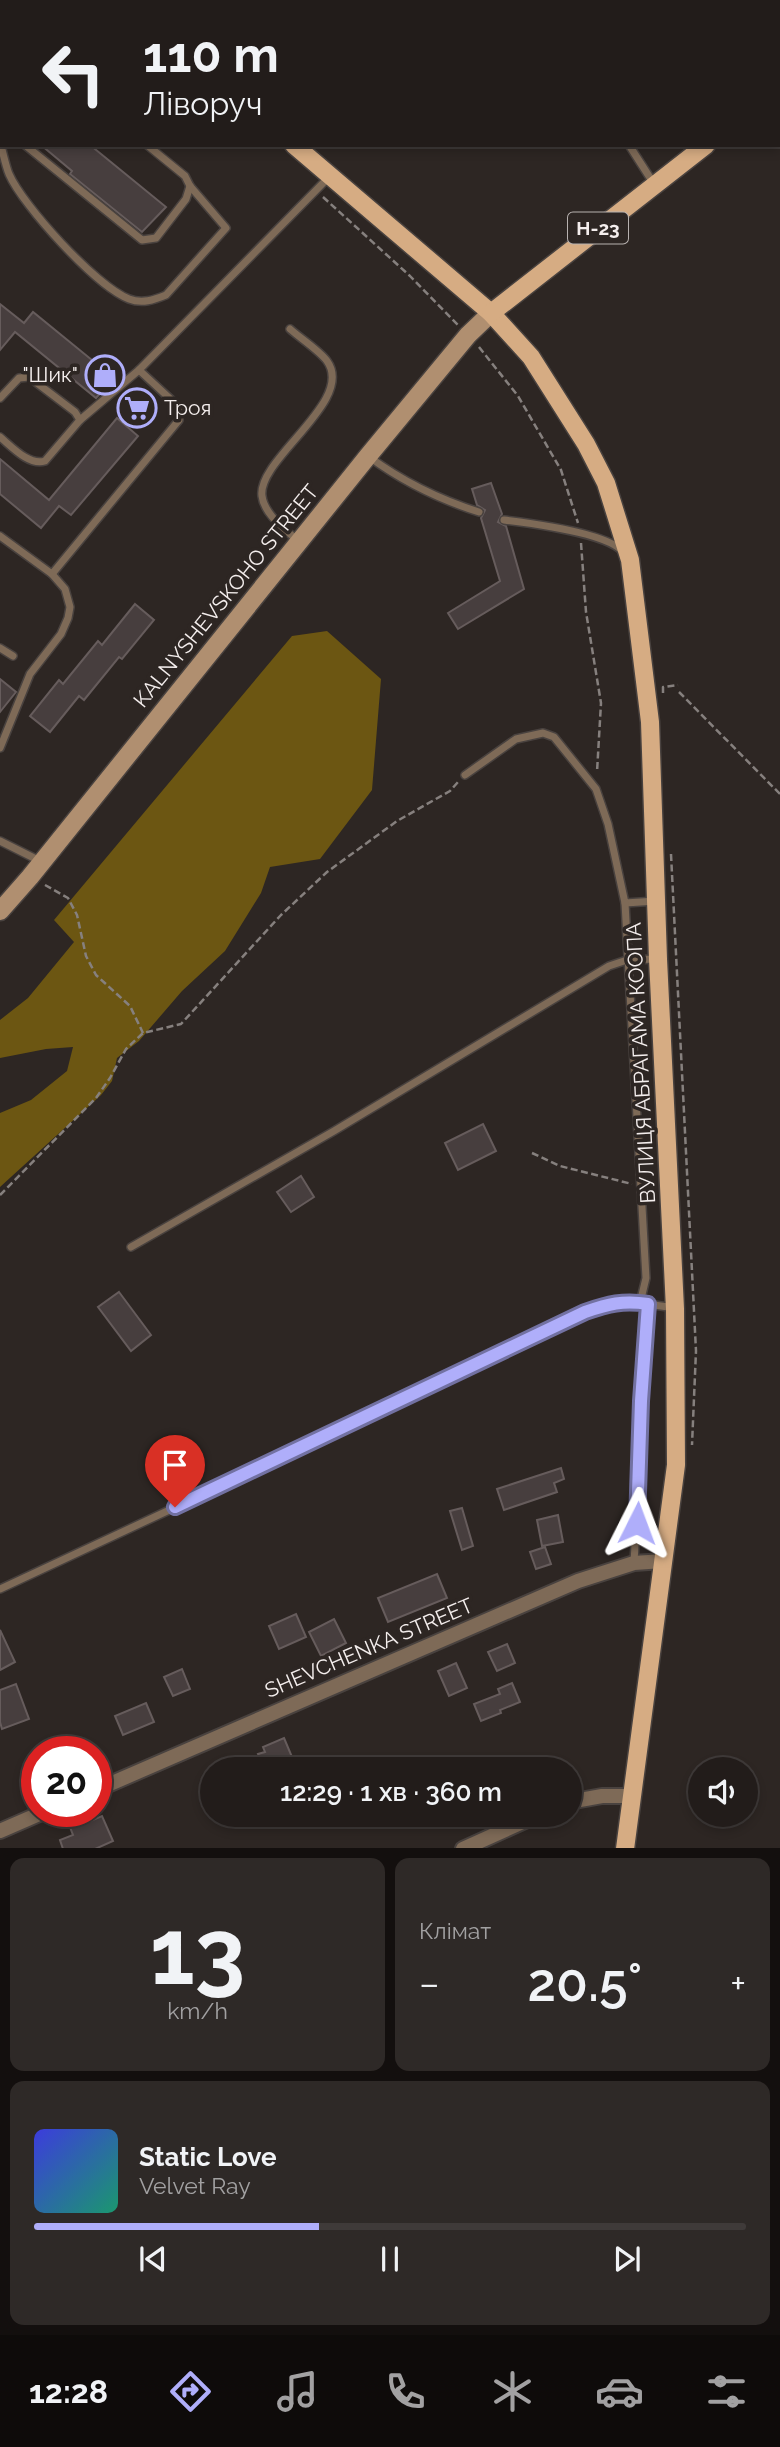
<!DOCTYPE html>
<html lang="uk">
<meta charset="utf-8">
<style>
:root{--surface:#221c1a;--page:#2e2927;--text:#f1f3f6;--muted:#a2a1a2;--line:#3f3a39;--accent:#afaefa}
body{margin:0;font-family:Raleway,sans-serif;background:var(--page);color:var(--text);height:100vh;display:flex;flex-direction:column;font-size:26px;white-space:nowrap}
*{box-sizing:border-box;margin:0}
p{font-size:23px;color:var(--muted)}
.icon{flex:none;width:38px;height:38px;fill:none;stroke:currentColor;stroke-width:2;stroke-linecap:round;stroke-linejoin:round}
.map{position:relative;height:1848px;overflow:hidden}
.drawer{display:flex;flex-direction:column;gap:10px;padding:10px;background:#130f0e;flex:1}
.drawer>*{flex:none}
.guide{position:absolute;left:0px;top:0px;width:780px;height:147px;box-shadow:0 4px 10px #0003,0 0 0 2px var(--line);background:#221c1a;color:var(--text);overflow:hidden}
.buttons{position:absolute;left:688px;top:1757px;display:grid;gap:14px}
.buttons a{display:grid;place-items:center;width:70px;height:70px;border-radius:50%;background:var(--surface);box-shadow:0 4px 10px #0003,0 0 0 2px var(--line);font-size:35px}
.speed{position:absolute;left:21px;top:1736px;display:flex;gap:14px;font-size:35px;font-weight:700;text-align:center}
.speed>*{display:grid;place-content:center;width:91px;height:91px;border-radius:50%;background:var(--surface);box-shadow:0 4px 10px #0003,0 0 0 2px var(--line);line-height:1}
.speed .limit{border:10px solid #d22;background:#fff;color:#111}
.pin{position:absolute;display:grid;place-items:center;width:60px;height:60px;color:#fff;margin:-72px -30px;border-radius:50% 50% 50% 0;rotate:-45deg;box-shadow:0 0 7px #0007}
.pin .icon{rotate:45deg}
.me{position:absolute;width:77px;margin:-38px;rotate:3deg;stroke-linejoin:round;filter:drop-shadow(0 0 5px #0008)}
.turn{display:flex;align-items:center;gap:24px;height:147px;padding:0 28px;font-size:32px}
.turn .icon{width:91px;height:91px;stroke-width:2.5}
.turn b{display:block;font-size:49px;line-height:60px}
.big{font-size:52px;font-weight:600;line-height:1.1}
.drawer .tile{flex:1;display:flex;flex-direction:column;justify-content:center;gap:10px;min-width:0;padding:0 24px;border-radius:14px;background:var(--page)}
.drawer .dial{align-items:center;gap:0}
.dial b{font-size:91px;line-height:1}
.song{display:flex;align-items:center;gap:21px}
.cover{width:84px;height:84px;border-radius:10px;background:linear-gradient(135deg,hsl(240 70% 55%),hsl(160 70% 35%))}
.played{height:7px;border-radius:4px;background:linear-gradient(90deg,var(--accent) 40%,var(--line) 40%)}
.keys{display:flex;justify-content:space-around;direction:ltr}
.heat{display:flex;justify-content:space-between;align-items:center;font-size:38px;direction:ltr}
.drawer .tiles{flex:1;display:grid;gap:10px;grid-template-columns:1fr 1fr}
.tile:last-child{grid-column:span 2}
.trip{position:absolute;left:200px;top:1757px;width:382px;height:70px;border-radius:35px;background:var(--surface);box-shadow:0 4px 10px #0003,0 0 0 2px var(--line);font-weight:600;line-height:70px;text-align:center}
.tabs{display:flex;height:112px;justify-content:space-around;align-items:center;background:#0e0b0a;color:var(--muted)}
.tabs .icon{width:49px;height:49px}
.tabs .active{color:var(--accent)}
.tabs b{font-size:32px;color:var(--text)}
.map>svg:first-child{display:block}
.forest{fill:#6c5612}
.building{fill:#473e3e;stroke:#665c5c;stroke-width:2}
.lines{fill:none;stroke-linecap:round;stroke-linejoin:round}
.lane-casing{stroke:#49423f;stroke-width:10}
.street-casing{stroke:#49423f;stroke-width:18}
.secondary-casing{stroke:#49423f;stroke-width:21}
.primary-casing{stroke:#49423f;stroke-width:21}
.path{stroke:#86807e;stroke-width:2.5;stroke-dasharray:7 3.5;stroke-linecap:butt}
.lane{stroke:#7e6a57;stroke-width:7}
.street{stroke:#7e6a57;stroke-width:14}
.secondary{stroke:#b08f70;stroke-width:18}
.primary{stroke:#d6ac83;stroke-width:18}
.route-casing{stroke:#7271a2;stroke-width:18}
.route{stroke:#afaefa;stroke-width:12}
.labels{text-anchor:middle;stroke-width:7;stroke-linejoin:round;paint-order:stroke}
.shield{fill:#2d2623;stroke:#b8b2b0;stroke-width:2}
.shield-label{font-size:19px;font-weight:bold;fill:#f4eeed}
.poi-label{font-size:21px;fill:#f4eeed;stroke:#2d2623;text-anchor:end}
.street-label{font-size:21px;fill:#f4eeed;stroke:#2d2623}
</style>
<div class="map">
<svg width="780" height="1849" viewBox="0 0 780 1849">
<rect width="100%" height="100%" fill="#2d2623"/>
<path class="forest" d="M327 631 381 679 372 790 320 859 270 867 261 893 225 951 182 991 139 1041 117 1058 112 1081 101 1095 0 1187V1113L31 1100 67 1071 73 1047 46 1049 0 1058V1020L28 998 74 942 54 920 292 636Z"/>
<g class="building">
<path d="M41 145H90L166 207 142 232 70 174 72 171Z"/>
<path d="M0 304 24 323 33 312 114 378 96 398 15 332 0 350Z"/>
<path d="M117 418 138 436 71 515 59 506 41 528 0 494V459L49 500Z"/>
<path d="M491 483 502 514 498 522 506 526 524 589 458 629 448 613 500 581 481 518 485 510 477 505 472 489Z"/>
<path d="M135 604 154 620 122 659 119 657 84 700 79 696 50 732 30 716 59 680 63 684 98 641 102 645Z"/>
<path d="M0 679 16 692 0 712Z"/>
<path d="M483 1124 496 1151 458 1170 445 1143Z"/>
<path d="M301 1176 314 1197 291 1212 277 1192Z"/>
<path d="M119 1292 151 1335 131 1351 98 1307Z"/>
<path d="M561 1468 564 1479 554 1483 557 1492 504 1510 497 1489Z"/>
<path d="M462 1508 473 1546 462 1550 450 1511Z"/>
<path d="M558 1515 563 1542 542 1546 537 1520Z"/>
<path d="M545 1547 551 1564 536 1569 530 1552Z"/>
<path d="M437 1574 447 1598 388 1622 378 1598Z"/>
<path d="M296 1614 306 1637 279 1649 269 1626Z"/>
<path d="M334 1619 346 1643 321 1656 309 1632Z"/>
<path d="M0 1630 15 1662 0 1670Z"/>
<path d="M507 1644 515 1663 497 1671 488 1652Z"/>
<path d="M456 1663 467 1688 449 1696 438 1671Z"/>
<path d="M182 1669 190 1689 173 1696 164 1677Z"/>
<path d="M512 1683 520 1702 500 1710 501 1713 481 1721 474 1704 500 1694 498 1689Z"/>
<path d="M16 1684 29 1719 2 1729 0 1722V1690Z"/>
<path d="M146 1703 154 1722 123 1735 115 1716Z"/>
<path d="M284 1738 292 1757 264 1769 258 1754 265 1752 263 1747Z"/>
<path d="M84 1816 86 1823 102 1816 113 1841 95 1849H63L60 1840 73 1835 68 1822Z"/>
</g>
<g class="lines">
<g class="lane-casing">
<g id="lane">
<path d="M44 2 45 0"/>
<path d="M260 2 261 0"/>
<path d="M0 51 2 49"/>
<path d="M0 125 2 126"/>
<path d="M0 142C3 152 5 164 9 174 23 206 96 286 129 299 142 304 154 300 166 295L226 228 190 186 185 176 147 145"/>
<path d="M25 145 142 240 156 238 186 199 190 186"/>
<path d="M629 145 654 184"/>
<path d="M290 329C300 338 320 351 327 361 356 401 257 459 262 496 264 514 285 529 298 541"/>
<path d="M0 398 19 378 29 377 75 412 80 420"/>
<path d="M0 437C12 447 29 466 45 461L80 420 139 370 330 176"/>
<path d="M368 456C403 482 438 499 479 512"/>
<path d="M504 520C529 523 608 533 623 552"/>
<path d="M0 536 52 574 65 589 70 607 68 618 61 634 30 674 0 748"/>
<path d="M52 574 179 420 178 406 139 370"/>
<path d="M0 648 13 656"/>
<path d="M465 775 516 739 543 733 554 737 596 789 608 824 625 903 656 901"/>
<path d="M0 841 40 861"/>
<path d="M625 903 646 1278 640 1303"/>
<path d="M131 1247 334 1131 609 966 627 960 657 959"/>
<path d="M634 1563 648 1303"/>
<path d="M0 1589 326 1437 585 1312 612 1302 640 1303 675 1308"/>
</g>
</g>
<g class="street-casing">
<g id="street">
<path d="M96 1790 578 1581 634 1563 663 1561"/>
<path d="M569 1802 602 1796H632"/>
<path d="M0 1831 46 1811"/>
<path d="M463 1849 538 1815"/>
</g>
</g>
<g class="secondary-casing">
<path id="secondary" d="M0 911 30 877 368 456 468 335 491 313"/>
</g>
<g class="primary-casing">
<g id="primary">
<path d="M120 0 122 2"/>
<path d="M779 92 780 91"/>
<path d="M294 145 491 313 531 357 586 444 606 483 630 560 650 722 658 959 675 1309 676 1465 625 1849"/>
<path d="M491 313 706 145"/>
</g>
</g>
<g class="path">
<path d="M323 197 410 276 458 325"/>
<path d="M479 347 518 396 561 470 578 523"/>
<path d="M581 543 586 612 601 703 597 772"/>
<path d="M679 692 780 794"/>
<path d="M663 693V687L678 685"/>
<path d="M671 854 696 1351 692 1445"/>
<path d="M45 885 68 898 77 915 86 956 96 975 130 1006 143 1033"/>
<path d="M532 1153 560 1166 632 1184"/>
<path d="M0 1195 96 1098 110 1078 126 1049 143 1033 181 1024 281 915 327 872 397 821 450 791 458 782"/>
</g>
<use href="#lane" class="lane"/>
<use href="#street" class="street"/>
<use href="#secondary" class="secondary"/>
<use href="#primary" class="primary"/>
</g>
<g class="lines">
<g class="route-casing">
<path id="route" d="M175 1507 585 1312C608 1304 623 1300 648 1304L641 1401 637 1523"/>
</g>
<use href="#route" class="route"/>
</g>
<defs>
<g id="shop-ring" transform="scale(2.0125)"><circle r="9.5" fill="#2d2623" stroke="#afaefa" stroke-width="1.5"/><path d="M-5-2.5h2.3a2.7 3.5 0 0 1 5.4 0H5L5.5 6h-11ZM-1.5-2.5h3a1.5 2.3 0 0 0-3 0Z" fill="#afaefa"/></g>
<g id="supermarket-ring" transform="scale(2.0125)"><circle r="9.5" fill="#2d2623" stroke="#afaefa" stroke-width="1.5"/><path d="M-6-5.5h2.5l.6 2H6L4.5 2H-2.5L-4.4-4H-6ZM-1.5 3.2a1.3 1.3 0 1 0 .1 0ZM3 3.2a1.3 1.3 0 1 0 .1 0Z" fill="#afaefa"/></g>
</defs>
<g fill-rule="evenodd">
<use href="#shop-ring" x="105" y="375"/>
<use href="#supermarket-ring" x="137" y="408"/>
</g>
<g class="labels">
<rect class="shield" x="568" y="212.5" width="60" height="31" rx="5"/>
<g class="shield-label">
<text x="598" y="235">Н-23</text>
</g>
<g class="poi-label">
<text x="78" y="382">"Шик"</text>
<text x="164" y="415" text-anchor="start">Троя</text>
</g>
<g class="street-label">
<text transform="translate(226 596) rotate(-51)" y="7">KALNYSHEVSKOHO STREET</text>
<text transform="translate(641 1063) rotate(-93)" y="7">ВУЛИЦЯ АБРАГАМА КООПА</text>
<text transform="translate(369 1648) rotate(-23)" y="7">SHEVCHENKA STREET</text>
</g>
</g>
</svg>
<div class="buttons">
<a><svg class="icon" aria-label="sound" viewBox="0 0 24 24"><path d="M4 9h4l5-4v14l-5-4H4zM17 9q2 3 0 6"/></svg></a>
</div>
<div class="speed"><div class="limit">20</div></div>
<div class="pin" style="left:175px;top:1507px;background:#d93025"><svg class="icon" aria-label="arrive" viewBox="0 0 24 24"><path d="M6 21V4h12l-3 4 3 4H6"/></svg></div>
<svg class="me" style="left:637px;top:1523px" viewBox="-20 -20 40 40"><path d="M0-17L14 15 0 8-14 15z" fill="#afaefa" stroke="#fff" stroke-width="4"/></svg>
<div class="trip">12:29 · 1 хв · 360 m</div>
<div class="guide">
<div class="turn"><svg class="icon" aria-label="left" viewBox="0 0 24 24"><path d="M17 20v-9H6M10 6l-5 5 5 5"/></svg><div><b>110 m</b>Ліворуч</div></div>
</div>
</div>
<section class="drawer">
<div class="tiles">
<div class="tile dial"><b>13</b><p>km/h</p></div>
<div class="tile"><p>Клімат</p>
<div class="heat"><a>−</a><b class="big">20.5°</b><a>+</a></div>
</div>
<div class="tile">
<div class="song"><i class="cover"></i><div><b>Static Love</b><p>Velvet Ray</p></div></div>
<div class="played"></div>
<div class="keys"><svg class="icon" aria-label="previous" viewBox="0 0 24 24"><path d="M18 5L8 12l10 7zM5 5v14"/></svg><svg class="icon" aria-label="pause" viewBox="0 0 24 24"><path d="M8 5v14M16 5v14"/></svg><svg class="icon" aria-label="next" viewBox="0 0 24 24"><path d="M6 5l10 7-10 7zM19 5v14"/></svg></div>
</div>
</div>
</section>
<nav class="tabs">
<b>12:28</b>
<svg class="icon active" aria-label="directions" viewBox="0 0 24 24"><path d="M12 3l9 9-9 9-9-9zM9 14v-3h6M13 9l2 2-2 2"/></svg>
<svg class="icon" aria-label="music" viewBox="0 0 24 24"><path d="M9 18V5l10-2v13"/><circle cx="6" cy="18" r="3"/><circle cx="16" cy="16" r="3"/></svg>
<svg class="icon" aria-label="phone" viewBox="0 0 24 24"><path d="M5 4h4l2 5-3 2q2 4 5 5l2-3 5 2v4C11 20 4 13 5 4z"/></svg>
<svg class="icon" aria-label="climate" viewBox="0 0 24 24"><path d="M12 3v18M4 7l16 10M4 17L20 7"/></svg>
<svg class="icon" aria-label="car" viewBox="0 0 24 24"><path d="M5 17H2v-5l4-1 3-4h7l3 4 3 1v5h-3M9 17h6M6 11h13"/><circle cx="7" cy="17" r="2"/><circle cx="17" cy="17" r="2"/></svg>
<svg class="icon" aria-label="filters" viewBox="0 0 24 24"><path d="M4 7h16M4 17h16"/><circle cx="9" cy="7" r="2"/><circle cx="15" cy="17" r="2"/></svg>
</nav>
